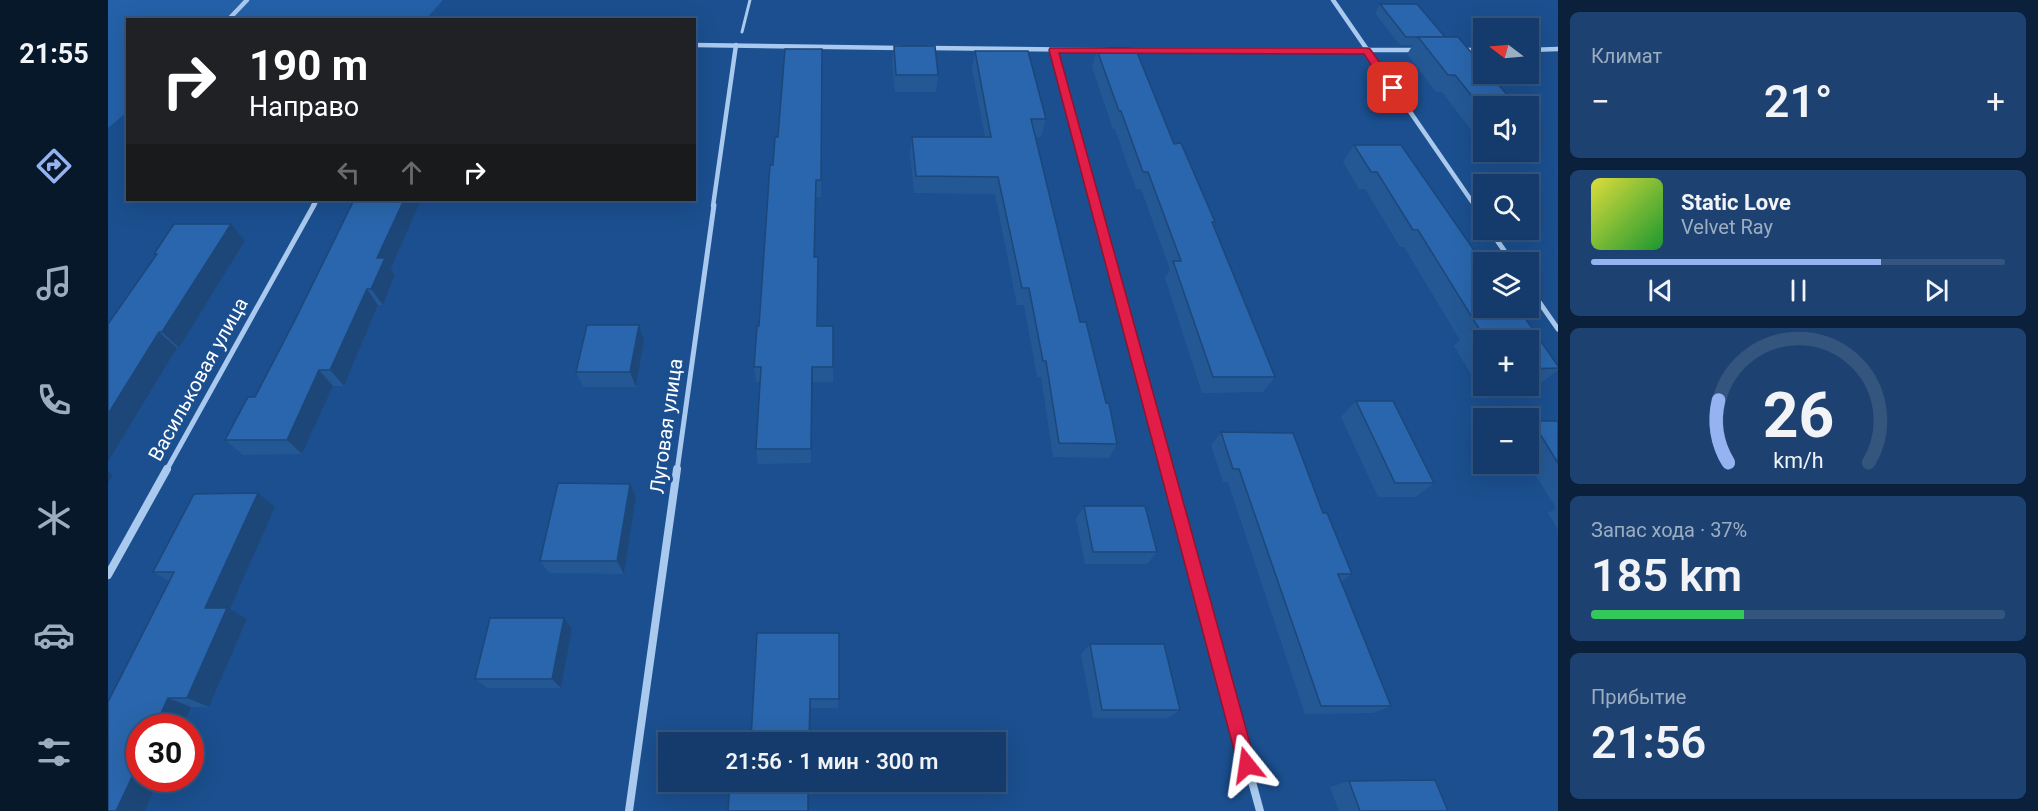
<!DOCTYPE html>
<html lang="ru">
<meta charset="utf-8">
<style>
:root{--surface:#143b6b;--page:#1d4271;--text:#f1f3f6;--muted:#9dadc1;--line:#33557e;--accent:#95b2f1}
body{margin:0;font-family:Roboto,sans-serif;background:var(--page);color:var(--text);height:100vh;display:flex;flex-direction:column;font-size:22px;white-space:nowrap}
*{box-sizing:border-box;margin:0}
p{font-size:20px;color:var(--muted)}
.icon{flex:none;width:33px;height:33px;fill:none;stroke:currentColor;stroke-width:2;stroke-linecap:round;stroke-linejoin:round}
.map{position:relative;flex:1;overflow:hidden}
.details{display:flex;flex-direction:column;gap:12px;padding:12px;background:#0b203b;width:480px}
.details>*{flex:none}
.top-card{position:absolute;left:18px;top:18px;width:570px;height:183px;border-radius:0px;box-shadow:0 6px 24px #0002,0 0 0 2px var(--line);background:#202124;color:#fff;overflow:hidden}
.needle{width:39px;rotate:286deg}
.controls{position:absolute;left:1365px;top:18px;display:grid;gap:12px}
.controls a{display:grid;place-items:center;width:66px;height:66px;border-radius:0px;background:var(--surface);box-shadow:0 6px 24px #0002,0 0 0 2px var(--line);font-size:30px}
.speed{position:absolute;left:18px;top:714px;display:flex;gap:12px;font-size:30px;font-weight:700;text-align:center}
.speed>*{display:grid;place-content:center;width:78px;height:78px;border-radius:50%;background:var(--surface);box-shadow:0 6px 24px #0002,0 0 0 2px var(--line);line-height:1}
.speed .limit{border:9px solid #d22;background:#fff;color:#111}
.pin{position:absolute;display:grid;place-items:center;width:51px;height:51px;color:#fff;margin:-26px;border-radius:12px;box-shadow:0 3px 9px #0006}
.me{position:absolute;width:66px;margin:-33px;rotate:345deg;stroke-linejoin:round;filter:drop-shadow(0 0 4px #0008)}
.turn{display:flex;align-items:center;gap:21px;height:126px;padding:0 24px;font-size:27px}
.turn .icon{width:78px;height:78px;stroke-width:2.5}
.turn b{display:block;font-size:42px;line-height:51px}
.lanes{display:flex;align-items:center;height:57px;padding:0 24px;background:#0003;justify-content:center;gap:30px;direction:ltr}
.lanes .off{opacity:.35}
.big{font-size:45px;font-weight:600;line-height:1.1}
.details .widget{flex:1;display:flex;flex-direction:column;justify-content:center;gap:9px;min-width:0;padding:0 21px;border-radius:9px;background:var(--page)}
.details .dial{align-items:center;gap:0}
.dial svg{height:156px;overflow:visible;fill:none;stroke:var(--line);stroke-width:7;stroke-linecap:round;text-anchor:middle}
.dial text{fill:var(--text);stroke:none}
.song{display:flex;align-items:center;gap:18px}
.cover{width:72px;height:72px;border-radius:9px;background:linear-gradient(135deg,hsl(60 70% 55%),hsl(130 70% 35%))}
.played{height:6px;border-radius:3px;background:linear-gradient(90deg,var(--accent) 70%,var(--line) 70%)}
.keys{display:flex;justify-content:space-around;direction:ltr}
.heat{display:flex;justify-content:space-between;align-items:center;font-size:33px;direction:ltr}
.charge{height:9px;border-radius:4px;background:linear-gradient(90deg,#34c759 37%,var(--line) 0)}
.trip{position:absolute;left:550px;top:732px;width:348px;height:60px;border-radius:0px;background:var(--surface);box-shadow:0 6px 24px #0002,0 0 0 2px var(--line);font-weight:600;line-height:60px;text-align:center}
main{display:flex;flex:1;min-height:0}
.dock{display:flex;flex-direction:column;width:108px;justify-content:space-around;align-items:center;background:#08182b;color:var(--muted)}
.dock .icon{width:42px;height:42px}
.dock .selected{color:var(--accent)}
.dock b{font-size:27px;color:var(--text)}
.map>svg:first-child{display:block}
.green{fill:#2461a8}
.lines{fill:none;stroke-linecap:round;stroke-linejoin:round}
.lane{stroke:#a9c9ee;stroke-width:3}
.street-far2{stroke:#a9c9ee;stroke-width:4.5}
.street-far1{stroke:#a9c9ee;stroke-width:5}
.street{stroke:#a9c9ee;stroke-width:8}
.wall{fill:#245895}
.shaded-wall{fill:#1d4779}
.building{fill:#2a66ad;stroke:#1d4779;stroke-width:1.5}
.route{fill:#e11d48;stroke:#92132f;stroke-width:1.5}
.labels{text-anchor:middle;stroke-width:6;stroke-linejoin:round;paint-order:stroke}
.street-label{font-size:20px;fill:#fff;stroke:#1b4f8f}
</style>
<main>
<nav class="dock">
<b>21:55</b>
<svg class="icon selected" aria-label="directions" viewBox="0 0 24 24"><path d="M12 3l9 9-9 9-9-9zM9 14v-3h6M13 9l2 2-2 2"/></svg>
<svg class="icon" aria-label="music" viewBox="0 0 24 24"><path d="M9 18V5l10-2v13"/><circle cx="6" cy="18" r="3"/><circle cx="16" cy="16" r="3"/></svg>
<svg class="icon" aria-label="phone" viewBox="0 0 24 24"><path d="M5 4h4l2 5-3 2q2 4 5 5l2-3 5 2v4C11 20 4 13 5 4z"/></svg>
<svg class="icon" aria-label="climate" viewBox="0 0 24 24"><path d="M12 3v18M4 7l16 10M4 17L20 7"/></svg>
<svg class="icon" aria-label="car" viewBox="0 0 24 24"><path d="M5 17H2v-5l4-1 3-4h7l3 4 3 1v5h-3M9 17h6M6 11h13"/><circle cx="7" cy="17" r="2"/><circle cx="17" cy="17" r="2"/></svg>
<svg class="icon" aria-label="filters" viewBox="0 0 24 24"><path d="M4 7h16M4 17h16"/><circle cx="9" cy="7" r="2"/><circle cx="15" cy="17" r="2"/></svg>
</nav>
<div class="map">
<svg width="1450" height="811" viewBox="0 0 1450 811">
<rect width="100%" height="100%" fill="#1b4f8f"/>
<path class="green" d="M0 0H335L318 19 20 20 19 112 0 128Z"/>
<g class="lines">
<path class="lane" d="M634 32 642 0"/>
<g class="street-far2">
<path d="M1225 0 1367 206"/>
<path d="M120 20 139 0"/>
<path d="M586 45 793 48"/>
<path d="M821 48 997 50"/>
<path d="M945 50 988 206"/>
<path d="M1022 50H1309"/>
<path d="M1355 50H1376"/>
<path d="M1420 50 1450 49"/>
<path d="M205 206 209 200"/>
<path d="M605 206 628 45"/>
</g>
<g class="street-far1">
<path d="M987 205 1060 471"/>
<path d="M1366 205 1376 220"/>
<path d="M1382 230 1404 262"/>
<path d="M1420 286 1450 329"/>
<path d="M58 471 206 205"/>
<path d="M569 471 606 205"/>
</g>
<g class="street">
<path d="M1059 469 1152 811"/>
<path d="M0 575 59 469"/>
<path d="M521 811 569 469"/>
</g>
</g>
<g class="wall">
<path d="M1272 4H1309L1376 106V139H1370L1334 92H1328L1299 54 1305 45H1292L1267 13Z"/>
<path d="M786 46 830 75 828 92H787L784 63Z"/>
<path d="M714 49 713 197H708L707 257 710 274V326H725V382H705L703 463 650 464 648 449 652 382H648L646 367 651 326 665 165 670 137Z"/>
<path d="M989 50 1066 144 1107 222 1106 226 1167 377 1155 392 1094 393 1057 278 1062 269 1033 189H1028L1007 129H1005L984 67Z"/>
<path d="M867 51 938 119 933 137H927L972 322 1009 444 1001 458 945 457 933 377H929L916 305H909L887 194 806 193 802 154 804 137H877L864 69Z"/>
<path d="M1246 145 1370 256 1376 262 1450 366V370L1432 384H1420V340H1376V384H1369L1346 346 1352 340 1296 247H1292L1257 189H1251L1235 162Z"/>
<path d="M246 200H313L283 268 287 275 275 305H270L236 386H225L194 454 135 455 117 440 147 397 187 320Z"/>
<path d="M137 241 71 348H69L0 462 48 256 46 254Z"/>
<path d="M536 341 528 387H475L468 372Z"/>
<path d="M1248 401 1326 483 1308 497H1270L1233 417Z"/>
<path d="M1424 421H1450V530L1440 513 1448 508 1420 463V424Z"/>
<path d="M1113 432 1215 513 1244 574 1233 582 1283 706 1265 713 1197 714 1120 482H1115L1103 445Z"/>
<path d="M522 484 528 497 516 574 441 573 432 561Z"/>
<path d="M150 493 167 507 122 609 139 619 101 707H83L74 728H32V778H51L37 811H0V702L61 581 45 572 86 494Z"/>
<path d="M976 506 1049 552 1039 564H977L968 519Z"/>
<path d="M456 618 464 629 453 688H379L367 679Z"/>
<path d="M731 633 730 708H703L702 742H625L643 739Z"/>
<path d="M982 644 1072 710 1060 718H985L973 654Z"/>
<path d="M1241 781 1340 811H1231L1222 787Z"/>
</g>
<g class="shaded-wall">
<path d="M708 180V197L707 274 706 257Z"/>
<path d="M296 200H313L283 268 287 275 275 305 263 289 269 258Z"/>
<path d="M123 224 137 241 71 348 54 332Z"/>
<path d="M259 289 270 305 236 386 222 370Z"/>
<path d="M531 325 536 341 528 387 522 372Z"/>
<path d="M51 332 69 348 0 462V414Z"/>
<path d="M704 367 705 382 703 463V449Z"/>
<path d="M211 370 225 386 194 454 179 440Z"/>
<path d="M0 472 5 475 0 483Z"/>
<path d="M522 484 528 497 516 574 509 561Z"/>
<path d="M150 493 167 507 122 609 139 619 101 707 79 698 97 608Z"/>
<path d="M456 618 464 629 453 688 444 679Z"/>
<path d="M60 698 83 707 74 728H46Z"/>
<path d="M702 699 703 708 702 742H701Z"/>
<path d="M32 760V778H51L37 811H8Z"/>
<rect x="700" y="782" width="1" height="29"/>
</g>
<g class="building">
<path d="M1272 4H1309L1337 37H1298Z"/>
<path d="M1310 37H1350L1376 67V74H1381L1409 106H1376V111L1347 75H1340Z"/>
<path d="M786 46H827L830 75H788Z"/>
<path d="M677 49H714L713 180H708L706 257H710L709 326H725V367H704L703 449H648L653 367H646L649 326H651L662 165H665L667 137H670Z"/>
<path d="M989 50H1028L1066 144 1073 143 1107 222H1104L1167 377H1105L1065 261H1073L1040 172H1035L1013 111H1011Z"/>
<path d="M867 51H920L938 119H923L972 322H978L998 403H1001L1009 444 951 443 938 361H935L921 288H914L890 177 808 176 804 137H883Z"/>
<path d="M1246 145H1293L1370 256H1383L1388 262H1376V308H1410L1450 366V368L1420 369V340H1376V351L1363 330H1372L1310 230H1305L1269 172H1263Z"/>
<path d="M246 200H296L269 258H277L263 289H259L222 370H211L179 440H117L140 397H147L187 320Z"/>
<path d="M66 224H123L54 332H51L0 414V324L49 254H46Z"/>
<path d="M479 325H531L522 372H468Z"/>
<path d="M1248 401H1285L1326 483H1287Z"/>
<path d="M1424 421H1450V463Z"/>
<path d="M1113 432 1185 433 1215 513H1219L1244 574H1230L1283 706H1213L1131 469H1125Z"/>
<path d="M450 483 522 484 509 561H432Z"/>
<path d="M150 493 97 608H119L79 698H60L46 728H32V760L8 811H0V702L66 572H45L86 494Z"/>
<path d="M976 506H1037L1049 552H985Z"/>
<path d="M382 618H456L444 679H367Z"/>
<path d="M649 633H731V699H702L701 742H625V739H643Z"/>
<path d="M982 644H1056L1072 710H994Z"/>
<path d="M1327 780 1340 811H1252L1241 781Z"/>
<path d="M622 782H700V811H620Z"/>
</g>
<path class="route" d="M942 48H1259L1262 49 1290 88 1281 91 1256 54 951 53 1148 765 1145 771 1139 774 1133 771 1130 765 941 50Z"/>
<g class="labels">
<g class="street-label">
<text transform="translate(90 379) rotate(-61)" y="7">Васильковая улица</text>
<text transform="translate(558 426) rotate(-82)" y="7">Луговая улица</text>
</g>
</g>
</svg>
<div class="controls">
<a><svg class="needle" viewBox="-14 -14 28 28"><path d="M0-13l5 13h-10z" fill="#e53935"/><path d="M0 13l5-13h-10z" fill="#9dadc1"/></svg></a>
<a><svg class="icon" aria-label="sound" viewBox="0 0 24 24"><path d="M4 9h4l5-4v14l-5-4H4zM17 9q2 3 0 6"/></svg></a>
<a><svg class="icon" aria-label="search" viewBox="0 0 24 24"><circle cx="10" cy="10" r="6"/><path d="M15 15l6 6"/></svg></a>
<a><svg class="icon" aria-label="layers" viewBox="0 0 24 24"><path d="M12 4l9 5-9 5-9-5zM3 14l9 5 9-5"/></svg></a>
<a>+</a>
<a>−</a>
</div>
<div class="speed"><div class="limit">30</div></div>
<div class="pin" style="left:1285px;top:88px;background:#d93025"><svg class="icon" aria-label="arrive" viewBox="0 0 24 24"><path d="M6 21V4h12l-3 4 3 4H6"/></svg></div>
<svg class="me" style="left:1139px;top:765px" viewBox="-20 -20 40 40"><path d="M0-17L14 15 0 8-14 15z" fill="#e11d48" stroke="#fff" stroke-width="4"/></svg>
<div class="trip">21:56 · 1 мин · 300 m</div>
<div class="top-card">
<div class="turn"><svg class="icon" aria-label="right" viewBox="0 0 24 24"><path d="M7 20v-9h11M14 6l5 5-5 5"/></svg><div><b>190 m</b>Направо</div></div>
<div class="lanes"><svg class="icon off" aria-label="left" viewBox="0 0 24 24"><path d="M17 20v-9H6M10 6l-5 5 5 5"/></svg><svg class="icon off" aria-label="ahead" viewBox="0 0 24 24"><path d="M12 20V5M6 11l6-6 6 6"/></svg><svg class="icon" aria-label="right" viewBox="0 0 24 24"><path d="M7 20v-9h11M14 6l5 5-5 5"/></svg></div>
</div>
</div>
<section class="details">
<div class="widget"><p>Климат</p>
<div class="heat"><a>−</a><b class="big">21°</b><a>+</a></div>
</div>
<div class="widget">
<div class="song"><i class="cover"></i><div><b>Static Love</b><p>Velvet Ray</p></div></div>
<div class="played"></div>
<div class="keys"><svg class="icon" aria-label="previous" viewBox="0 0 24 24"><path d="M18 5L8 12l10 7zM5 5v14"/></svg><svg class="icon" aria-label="pause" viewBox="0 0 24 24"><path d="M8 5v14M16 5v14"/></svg><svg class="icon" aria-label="next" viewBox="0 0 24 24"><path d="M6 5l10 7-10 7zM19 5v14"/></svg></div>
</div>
<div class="widget dial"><svg viewBox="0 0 100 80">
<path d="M14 69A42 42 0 1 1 86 69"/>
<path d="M14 69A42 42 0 0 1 9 37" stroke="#95b2f1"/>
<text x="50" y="56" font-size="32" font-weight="700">26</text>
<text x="50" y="72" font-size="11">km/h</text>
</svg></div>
<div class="widget"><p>Запас хода · 37%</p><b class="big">185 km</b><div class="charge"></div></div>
<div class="widget"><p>Прибытие</p><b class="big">21:56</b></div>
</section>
</main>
